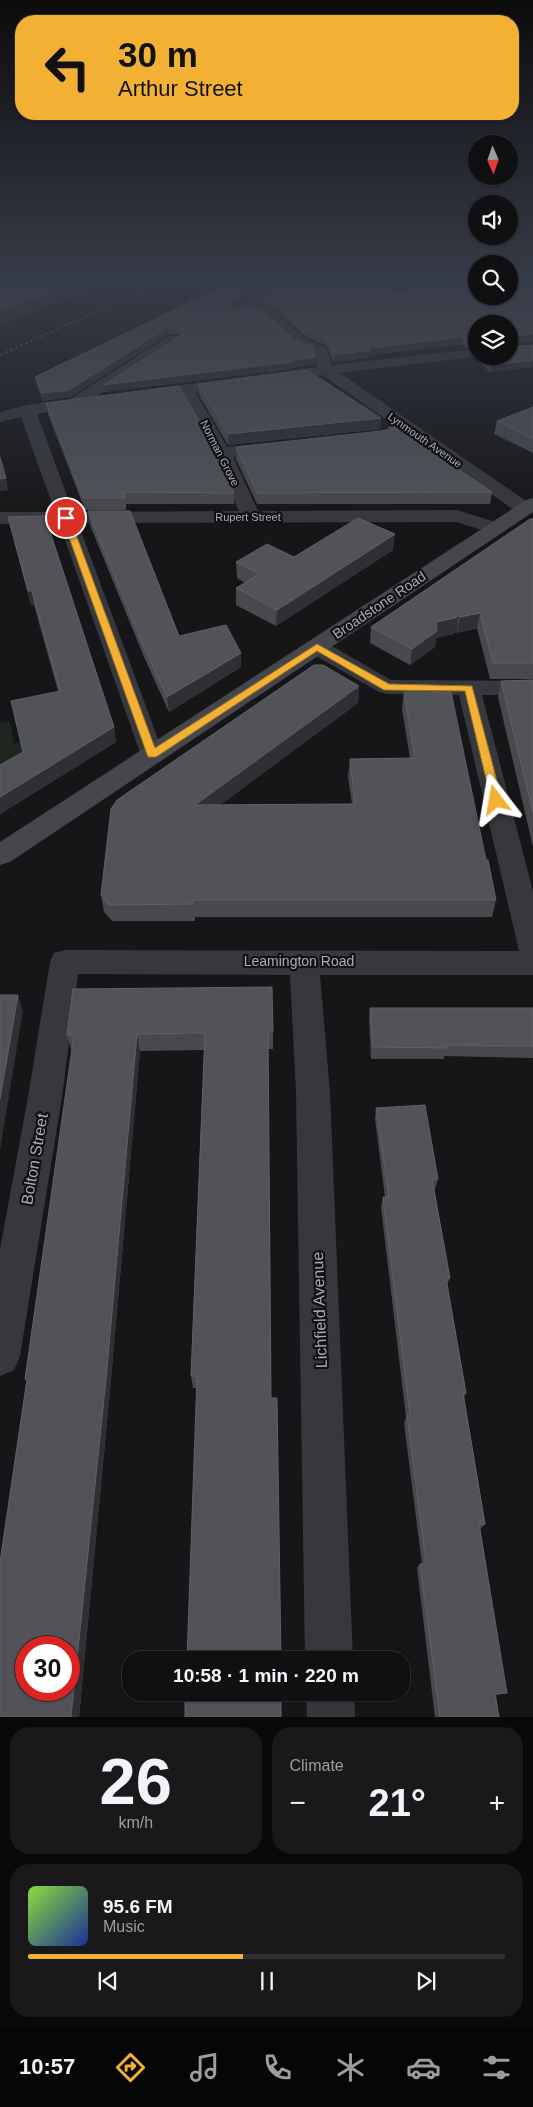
<!DOCTYPE html>
<meta charset="utf-8">
<style>
:root{--surface:#101012;--page:#19191b;--text:#f1f3f6;--muted:#9c9d9f;--line:#303032;--accent:#f2b134}
body{margin:0;font-family:Arial,sans-serif;background:var(--page);color:var(--text);height:100vh;display:flex;flex-direction:column;font-size:19px;white-space:nowrap}
*{box-sizing:border-box;margin:0}
p{font-size:16px;color:var(--muted)}
.icon{flex:none;width:28px;height:28px;fill:none;stroke:currentColor;stroke-width:2;stroke-linecap:round;stroke-linejoin:round}
.map{position:relative;height:1717px;overflow:hidden}
.drawer{display:flex;flex-direction:column;gap:10px;padding:10px;background:#09090a;flex:1}
.drawer>*{flex:none}
.guide{position:absolute;left:15px;top:15px;width:504px;height:105px;border-radius:20px;box-shadow:0 1px 4px #0004,0 0 0 1px var(--line);background:#f2b134;color:#111;overflow:hidden}
.needle{width:32px;rotate:178deg}
.fabs{position:absolute;left:468px;top:135px;display:grid;gap:10px}
.fabs a{display:grid;place-items:center;width:50px;height:50px;border-radius:50%;background:var(--surface);box-shadow:0 1px 4px #0004,0 0 0 1px var(--line);font-size:25px}
.speed{position:absolute;left:15px;top:1636px;display:flex;gap:10px;font-size:25px;font-weight:700;text-align:center}
.speed>*{display:grid;place-content:center;width:65px;height:65px;border-radius:50%;background:var(--surface);box-shadow:0 1px 4px #0004,0 0 0 1px var(--line);line-height:1}
.speed .limit{border:8px solid #d22;background:#fff;color:#111}
.pin{position:absolute;display:grid;place-items:center;width:42px;height:42px;color:#fff;margin:-21px;border:2px solid #fff;border-radius:50%;box-shadow:0 1px 5px #0007}
.me{position:absolute;width:55px;margin:-28px;rotate:346deg;stroke-linejoin:round;filter:drop-shadow(0 0 4px #0008)}
.turn{display:flex;align-items:center;gap:18px;height:105px;padding:0 20px;font-size:22px}
.turn .icon{width:65px;height:65px;stroke-width:2.5}
.turn b{display:block;font-size:35px;line-height:42px}
.big{font-size:38px;font-weight:800;line-height:1.1}
.drawer .card{flex:1;display:flex;flex-direction:column;justify-content:center;gap:8px;min-width:0;padding:0 18px;border-radius:20px;background:var(--page)}
.drawer .dial{align-items:center;gap:0}
.dial b{font-size:65px;line-height:1}
.song{display:flex;align-items:center;gap:15px}
.cover{width:60px;height:60px;border-radius:8px;background:linear-gradient(135deg,hsl(90 70% 55%),hsl(230 70% 35%))}
.played{height:5px;border-radius:2px;background:linear-gradient(90deg,var(--accent) 45%,var(--line) 45%)}
.keys{display:flex;justify-content:space-around;direction:ltr}
.heat{display:flex;justify-content:space-between;align-items:center;font-size:28px;direction:ltr}
.drawer .tiles{flex:1;display:grid;gap:10px;grid-template-columns:1fr 1fr}
.card:last-child{grid-column:span 2}
.trip{position:absolute;left:122px;top:1651px;width:288px;height:50px;border-radius:20px;background:var(--surface);box-shadow:0 1px 4px #0004,0 0 0 1px var(--line);font-weight:800;line-height:50px;text-align:center}
.tabs{display:flex;height:80px;justify-content:space-around;align-items:center;background:#060607;color:var(--muted)}
.tabs .icon{width:35px;height:35px}
.tabs .active{color:var(--accent)}
.tabs b{font-size:22px;color:var(--text)}
.map>svg:first-child{display:block}
.green{fill:#1e261f}
.lines{fill:none;stroke-linecap:round;stroke-linejoin:round}
.street{fill:#37383d;fill-rule:evenodd}
.secondary{fill:#45474d;fill-rule:evenodd}
.rail{stroke:#4a4c52;stroke-width:2;stroke-dasharray:3 2.5;stroke-linecap:butt}
.wall{fill:#47494d}
.shaded-wall{fill:#2f3033}
.building{fill:#525359;stroke:#5f6168;fill-rule:evenodd}
.route{fill:#f2b134;stroke:#9d7322}
.labels{text-anchor:middle;stroke-width:4.5;stroke-linejoin:round;paint-order:stroke}
.far-street-label{font-size:11px;fill:#a8adb8;stroke:#111113}
.street-label{font-size:14px;fill:#a8adb8;stroke:#111113}
.near-street-label{font-size:16px;fill:#a8adb8;stroke:#111113}
</style>
<div class="map">
<svg width="533" height="1717" viewBox="0 0 533 1717">
<rect width="100%" height="100%" fill="#161618"/>
<path class="green" d="M10 721 14 744 21 742 26 766 0 782V723Z"/>
<g class="lines">
<g class="street">
<path d="M288 278H304L260 305 276 311 305 339 326 348 332 365 476 349V356H481L340 373 532 505 533 511 525 515 518 513 323 375 196 393 227 447 272 443 278 444 281 448 278 452 272 453 233 457 258 511 457 510 502 524 505 528 502 532 495 534 456 522 78 523 164 755 161 761 152 763 143 761 59 523 0 524V512H55L21 417 0 422V412L27 405 70 399 169 336H179L181 339 179 342 91 400 93 402 91 405 37 414 73 512 239 511 213 453 181 395 145 400 139 398 137 395 139 392 145 390 317 367 314 353 295 345 266 317 250 311 238 316 231 312 243 303Z"/>
<path d="M317 640 325 642 391 680 533 681V695H482L533 891V975H320L330 1092 353 1660H305L296 1092 290 975 78 974 62 1097 20 1356 14 1370 0 1376V1249L28 1097 50 962 54 953 65 950 519 951 459 695 387 694 379 692 309 652 306 647 309 642Z"/>
<path d="M306 1692H354L355 1717H307Z"/>
</g>
<path class="secondary" d="M533 498V512L10 862 0 865V842L526 500Z"/>
<path class="rail" d="M0 355 171 278"/>
</g>
<g class="wall">
<path d="M240 278 242 301 234 308 315 364 291 368V369L104 392 103 385 180 336 179 334H169L70 397 43 401 37 385 35 377Z"/>
<path d="M533 278V341L509 343V347L533 345V367L490 372 476 359V356H509L476 324V348H466L462 344 369 355V358L333 362 327 346 306 337 277 310 264 305V298L393 287 390 290 394 292Z"/>
<path d="M198 384 381 418 380 429 228 445 199 395Z"/>
<path d="M46 403 234 493V504H126V510H85L48 414Z"/>
<path d="M533 407V453L494 434 497 421Z"/>
<path d="M236 447 492 492 490 504H257L236 459Z"/>
<path d="M88 511 179 636 241 667 169 712 144 657 90 525Z"/>
<path d="M8 517 114 727 116 742 0 814V765L23 752 58 691 34 605H31Z"/>
<path d="M533 519V679H490L477 628 457 633V631L453 634 436 638 435 647 410 665 370 643 371 627Z"/>
<path d="M393 550 276 626 236 605V588L245 583 237 578 236 562 294 557Z"/>
<path d="M533 680V847L498 697 501 681Z"/>
<path d="M359 686 358 703 220 805 352 804 348 777 350 759 410 758 402 709 404 692 486 860 496 900 492 917H195V921H112L104 912 101 895Z"/>
<path d="M370 1008H533V1058L444 1056V1059H371L369 1019Z"/>
<path d="M273 1032V1049H268L271 1398 281 1660 196 1388H193L191 1376 204 1050 140 1051 110 1390 79 1717H0L27 1381 25 1379 72 1052 67 1035Z"/>
<path d="M376 1108 438 1179 435 1189H434L450 1278 447 1284 466 1393 464 1398 485 1524 480 1529 507 1693 496 1695 499 1717H435L417 1568 420 1564H422L404 1423 406 1417 381 1207 383 1197H385L375 1119Z"/>
</g>
<g class="shaded-wall">
<path d="M80 278H98L91 281 92 290 0 325V311Z"/>
<path d="M272 278H284L242 301 229 312V305L242 295Z"/>
<path d="M415 278H476L393 287 384 294 385 287 393 280Z"/>
<path d="M169 327V334L70 397 43 401 42 393Z"/>
<path d="M533 334V341L509 343 510 336Z"/>
<path d="M463 337 462 344 369 355V358L333 362 334 355 368 348Z"/>
<path d="M315 357V364L291 368V369L104 392 103 385Z"/>
<path d="M533 360V367L490 372 492 365Z"/>
<path d="M381 418 380 429 228 445V434Z"/>
<path d="M6 478 8 490 0 491V479Z"/>
<path d="M395 534 393 550 276 626 277 610Z"/>
<path d="M28 591H32L34 605H31Z"/>
<path d="M480 613 477 628 457 633 460 617Z"/>
<path d="M459 615 457 631 453 634 436 638 435 647 410 665 412 649 436 622Z"/>
<path d="M241 653V667L169 712 167 697Z"/>
<path d="M359 686 358 703 197 822 195 805Z"/>
<path d="M114 727 116 742 0 814V797Z"/>
<path d="M18 995 23 1011 0 1150V1099Z"/>
<path d="M137 1034 140 1051 110 1390 79 1717H71Z"/>
</g>
<g class="building">
<path d="M0 278H88L0 311Z"/>
<path d="M240 278H272L242 295 229 305 237 311 250 306 265 312 294 339 313 347 315 357 289 361 291 362 103 385 180 336 182 333 179 327H169L69 390 42 393 35 377Z"/>
<path d="M296 278H415L393 280 385 287 394 292 476 283V296H509V279L510 280 533 278V334L510 336 509 347 533 345V360L492 365 482 356H509V324H476V341H467L463 337 368 348 370 350 334 355 327 339 306 330 277 303 264 298Z"/>
<path d="M307 370 381 418 228 434 198 384Z"/>
<path d="M179 386 211 442 234 493 123 492 125 498H83L46 403Z"/>
<path d="M533 407V439L497 421Z"/>
<path d="M391 424 492 492 257 493 236 447 381 431 389 429Z"/>
<path d="M0 457 6 478 0 479Z"/>
<path d="M88 511H130L179 636 226 625 241 653 167 697 142 643Z"/>
<path d="M45 516 114 727 0 797V765L23 752 11 701 60 691 32 591H28L8 517Z"/>
<path d="M358 518 395 534 277 610 236 588 260 574 236 562 267 544 294 557Z"/>
<path d="M530 519H533V663H493L480 613 460 617 459 615 455 618 436 622 437 631 412 649 371 627Z"/>
<path d="M314 665H323L359 686 195 805 355 804 350 759 415 758 404 692H451L486 860H488L496 900H193V904L109 905 101 895 111 809 117 800Z"/>
<path d="M533 680V812L501 681Z"/>
<path d="M272 987 273 1032H268L271 1398H277L281 1660H187L197 1376H191L205 1033 137 1034 106 1379 71 1717H0V1562L27 1379H25L74 1035H67L73 989ZM26 1648H69V1690H26Z"/>
<path d="M0 995H18L0 1099Z"/>
<path d="M370 1008H533V1046L446 1045 447 1048 373 1047Z"/>
<path d="M425 1105 438 1179H432L450 1278H446L466 1393H463L485 1524H479L507 1693 495 1694 499 1717H440L420 1564 426 1563 407 1415H410L383 1197H389L376 1108Z"/>
<rect x="185" y="1692" width="96" height="25"/>
</g>
<linearGradient id="sky" x2="0" y2="1"><stop stop-color="#0c0c0d"/><stop offset="0.54" stop-color="#363c48"/><stop offset="1" stop-color="#363c48" stop-opacity="0"/></linearGradient>
<rect width="533" height="519" fill="url(#sky)"/>
<path class="route" d="M66 515 70 518 155 748 317 644 389 684 472 686 502 800 500 803 496 804 491 800 465 691 384 690 317 651 156 757H148L62 518Z"/>
<g class="labels">
<g class="far-street-label">
<text transform="translate(425 440) rotate(35)" y="4">Lynmouth Avenue</text>
<text transform="translate(220 453) rotate(63)" y="4">Norman Grove</text>
<text x="248" y="521">Rupert Street</text>
</g>
<g class="street-label">
<text transform="translate(379 605) rotate(-34)" y="5">Broadstone Road</text>
<text x="299" y="966">Leamington Road</text>
</g>
<g class="near-street-label">
<text transform="translate(34 1159) rotate(-80)" y="6">Bolton Street</text>
<text transform="translate(319 1310) rotate(-92)" y="6">Lichfield Avenue</text>
</g>
</g>
</svg>
<div class="fabs">
<a><svg class="needle" viewBox="-14 -14 28 28"><path d="M0-13l5 13h-10z" fill="#e53935"/><path d="M0 13l5-13h-10z" fill="#9c9d9f"/></svg></a>
<a><svg class="icon" aria-label="sound" viewBox="0 0 24 24"><path d="M4 9h4l5-4v14l-5-4H4zM17 9q2 3 0 6"/></svg></a>
<a><svg class="icon" aria-label="search" viewBox="0 0 24 24"><circle cx="10" cy="10" r="6"/><path d="M15 15l6 6"/></svg></a>
<a><svg class="icon" aria-label="layers" viewBox="0 0 24 24"><path d="M12 4l9 5-9 5-9-5zM3 14l9 5 9-5"/></svg></a>
</div>
<div class="speed"><div class="limit">30</div></div>
<div class="pin" style="left:66px;top:518px;background:#d93025"><svg class="icon" aria-label="arrive" viewBox="0 0 24 24"><path d="M6 21V4h12l-3 4 3 4H6"/></svg></div>
<svg class="me" style="left:496px;top:800px" viewBox="-20 -20 40 40"><path d="M0-17L14 15 0 8-14 15z" fill="#f2b134" stroke="#fff" stroke-width="4"/></svg>
<div class="trip">10:58 · 1 min · 220 m</div>
<div class="guide">
<div class="turn"><svg class="icon" aria-label="left" viewBox="0 0 24 24"><path d="M17 20v-9H6M10 6l-5 5 5 5"/></svg><div><b>30 m</b>Arthur Street</div></div>
</div>
</div>
<section class="drawer">
<div class="tiles">
<div class="card dial"><b>26</b><p>km/h</p></div>
<div class="card"><p>Climate</p>
<div class="heat"><a>−</a><b class="big">21°</b><a>+</a></div>
</div>
<div class="card">
<div class="song"><i class="cover"></i><div><b>95.6 FM</b><p>Music</p></div></div>
<div class="played"></div>
<div class="keys"><svg class="icon" aria-label="previous" viewBox="0 0 24 24"><path d="M18 5L8 12l10 7zM5 5v14"/></svg><svg class="icon" aria-label="pause" viewBox="0 0 24 24"><path d="M8 5v14M16 5v14"/></svg><svg class="icon" aria-label="next" viewBox="0 0 24 24"><path d="M6 5l10 7-10 7zM19 5v14"/></svg></div>
</div>
</div>
</section>
<nav class="tabs">
<b>10:57</b>
<svg class="icon active" aria-label="directions" viewBox="0 0 24 24"><path d="M12 3l9 9-9 9-9-9zM9 14v-3h6M13 9l2 2-2 2"/></svg>
<svg class="icon" aria-label="music" viewBox="0 0 24 24"><path d="M9 18V5l10-2v13"/><circle cx="6" cy="18" r="3"/><circle cx="16" cy="16" r="3"/></svg>
<svg class="icon" aria-label="phone" viewBox="0 0 24 24"><path d="M5 4h4l2 5-3 2q2 4 5 5l2-3 5 2v4C11 20 4 13 5 4z"/></svg>
<svg class="icon" aria-label="climate" viewBox="0 0 24 24"><path d="M12 3v18M4 7l16 10M4 17L20 7"/></svg>
<svg class="icon" aria-label="car" viewBox="0 0 24 24"><path d="M5 17H2v-5l4-1 3-4h7l3 4 3 1v5h-3M9 17h6M6 11h13"/><circle cx="7" cy="17" r="2"/><circle cx="17" cy="17" r="2"/></svg>
<svg class="icon" aria-label="filters" viewBox="0 0 24 24"><path d="M4 7h16M4 17h16"/><circle cx="9" cy="7" r="2"/><circle cx="15" cy="17" r="2"/></svg>
</nav>
